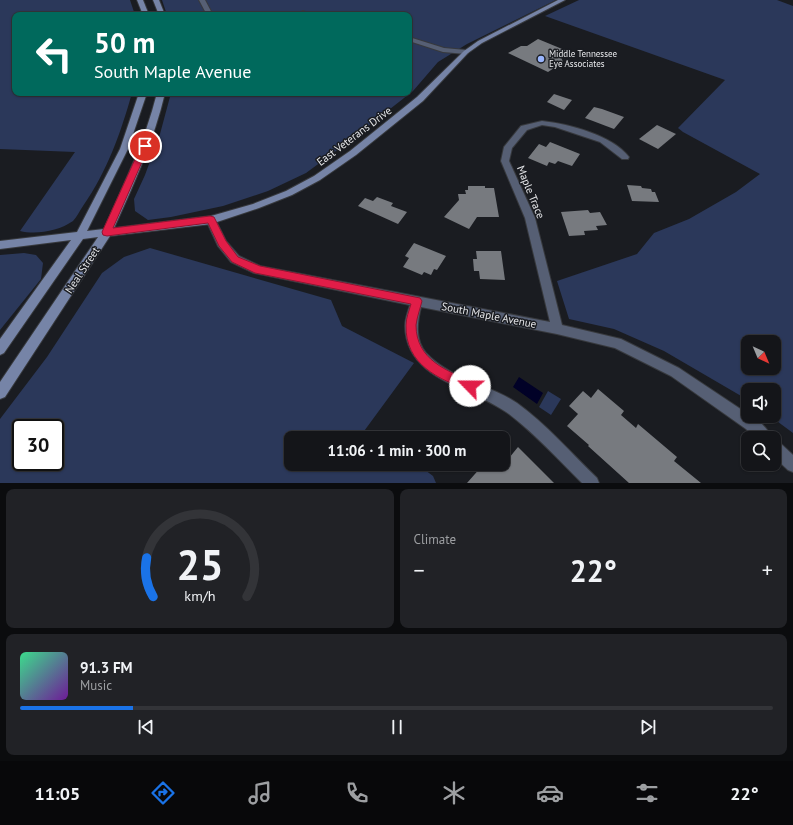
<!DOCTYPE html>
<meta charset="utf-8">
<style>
:root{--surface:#141519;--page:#212226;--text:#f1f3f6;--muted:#9d9fa2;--line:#333438;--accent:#1a73e8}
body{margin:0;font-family:"PT Sans",sans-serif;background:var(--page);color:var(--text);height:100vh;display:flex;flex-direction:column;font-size:15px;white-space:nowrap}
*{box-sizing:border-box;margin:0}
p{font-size:13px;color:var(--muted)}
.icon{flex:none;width:22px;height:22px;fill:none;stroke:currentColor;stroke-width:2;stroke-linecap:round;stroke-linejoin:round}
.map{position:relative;height:483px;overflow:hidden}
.side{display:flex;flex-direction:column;gap:6px;padding:6px;background:#0b0c0e;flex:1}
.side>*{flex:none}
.top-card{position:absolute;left:12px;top:12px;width:400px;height:84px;border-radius:8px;box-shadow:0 1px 3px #0004,0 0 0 1px var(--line);background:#00695c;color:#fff;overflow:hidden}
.needle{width:26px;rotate:136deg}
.buttons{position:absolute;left:741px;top:335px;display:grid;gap:8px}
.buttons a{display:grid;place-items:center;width:40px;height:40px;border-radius:8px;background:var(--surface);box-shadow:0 1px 3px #0004,0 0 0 1px var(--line);font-size:20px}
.speed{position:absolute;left:12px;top:419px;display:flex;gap:8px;font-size:20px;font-weight:700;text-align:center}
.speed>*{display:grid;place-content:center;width:52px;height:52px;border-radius:50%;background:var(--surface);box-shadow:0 1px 3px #0004,0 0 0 1px var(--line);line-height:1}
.speed .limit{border:2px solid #111;border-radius:6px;background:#fff;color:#111}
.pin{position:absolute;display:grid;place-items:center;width:34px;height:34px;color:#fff;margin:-17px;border:2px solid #fff;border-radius:50%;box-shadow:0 1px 4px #0007}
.me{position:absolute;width:44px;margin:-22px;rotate:293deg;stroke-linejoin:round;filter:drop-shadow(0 0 3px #0008)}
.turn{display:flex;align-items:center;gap:14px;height:84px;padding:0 16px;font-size:18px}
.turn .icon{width:52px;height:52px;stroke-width:2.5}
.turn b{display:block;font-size:28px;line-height:34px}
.big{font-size:30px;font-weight:800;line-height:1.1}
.side .card{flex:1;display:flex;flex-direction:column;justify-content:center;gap:6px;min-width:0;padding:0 14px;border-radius:8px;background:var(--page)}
.side .dial{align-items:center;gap:0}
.dial svg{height:104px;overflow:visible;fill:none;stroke:var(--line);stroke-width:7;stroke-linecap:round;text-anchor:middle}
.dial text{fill:var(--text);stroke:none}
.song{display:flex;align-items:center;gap:12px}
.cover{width:48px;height:48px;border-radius:6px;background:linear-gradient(135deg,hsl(150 70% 55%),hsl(280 70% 35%))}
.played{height:4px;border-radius:2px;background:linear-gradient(90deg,var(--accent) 15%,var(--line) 15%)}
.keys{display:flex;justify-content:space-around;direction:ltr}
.heat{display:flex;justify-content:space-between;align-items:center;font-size:22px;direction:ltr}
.side .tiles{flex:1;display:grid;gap:6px;grid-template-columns:1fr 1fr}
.card:last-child{grid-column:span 2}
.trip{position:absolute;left:284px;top:431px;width:226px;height:40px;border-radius:8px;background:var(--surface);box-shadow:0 1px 3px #0004,0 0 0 1px var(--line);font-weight:800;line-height:40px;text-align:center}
.dock{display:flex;height:64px;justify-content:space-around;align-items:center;background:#08080a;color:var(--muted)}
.dock .icon{width:28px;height:28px}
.dock .selected{color:var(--accent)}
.dock b{font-size:18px;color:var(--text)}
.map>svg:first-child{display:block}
.green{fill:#2b385a;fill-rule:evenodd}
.water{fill:#010127}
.building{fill:#777a7f}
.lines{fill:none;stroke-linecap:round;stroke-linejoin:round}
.street-casing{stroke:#37393d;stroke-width:2}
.secondary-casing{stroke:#37393d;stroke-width:2}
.street{fill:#565f74;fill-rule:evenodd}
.secondary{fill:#7684a7;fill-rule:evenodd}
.route{fill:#e11d48;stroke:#92132f}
.poi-dot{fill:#99b5fd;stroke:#1a1c21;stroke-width:1.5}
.labels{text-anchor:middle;stroke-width:3;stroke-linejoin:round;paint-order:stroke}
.far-poi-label{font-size:9px;fill:#e7e8eb;stroke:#1a1c21;text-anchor:start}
.street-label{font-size:11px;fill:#e7e8eb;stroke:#1a1c21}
</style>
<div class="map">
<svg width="793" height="483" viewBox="0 0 793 483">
<rect width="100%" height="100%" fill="#1a1c21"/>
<g class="green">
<path d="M0 0H130L135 15H15V93H132C121 132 107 172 83 206 80 210 77 217 73 221 59 231 36 235 20 231L75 152 0 149Z"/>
<path d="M162 0H556L467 44 438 62 413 91 344 145 306 173 268 191 223 206 171 217 148 220 135 211 134 199 145 175 160 134 171 93H409V15H167Z"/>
<path d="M579 0H777L793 6V433L770 416H774V390H748V400L664 351 614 329 569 319 557 281 637 254 654 233 689 219 736 192 760 174 683 132 678 128 725 80 545 16ZM748 342H774V368H748Z"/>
<path d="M150 248 331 300 342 326 414 363 359 438H291V464H417L433 476 436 483H0V419L47 357 102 273 124 257ZM21 428H55V462H21Z"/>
<path d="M24 253 36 255 43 263 41 279 0 330V255Z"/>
<path d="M548 391 561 399 551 415 539 407Z"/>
</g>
<path class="water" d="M519 377 543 393 537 404 513 387Z"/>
<g class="building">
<path d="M538 39 567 51 560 55 563 62 548 72 508 53 521 46H527Z"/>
<path d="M554 94 572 100 564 110 547 102Z"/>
<path d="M594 107 602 109 624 117 614 129 585 118Z"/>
<path d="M657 125 676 134 658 149 639 139Z"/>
<path d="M550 142 580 154 572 166 558 161 555 164 549 162 547 166 528 158 539 144 546 147Z"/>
<path d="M627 185 641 186 642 188 651 189 652 192H655L659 202 632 201Z"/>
<path d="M468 186H485V188H494L499 217H477L469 229 444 217 459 200 458 194H466L465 190H468Z"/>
<path d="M377 197 393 203 391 206 407 212 398 224 358 206 365 198 373 201Z"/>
<path d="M588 210 590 213 600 212 607 225 596 226 598 230 584 231 585 235 569 236 561 212Z"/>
<path d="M414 243 446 256 437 270 434 269 431 275 424 272 422 275 403 267 409 258 405 256Z"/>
<path d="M476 251H501L505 280 480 279 479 271H474L473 259H477Z"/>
<path d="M598 389 624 411 621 415 636 428 638 424 677 457 674 461 701 483H629L588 446 589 445 567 426 578 414 569 406 583 391 591 398Z"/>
<path d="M518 447 554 483H467L482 466 486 470 490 464H504Z"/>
</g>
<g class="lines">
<g class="street-casing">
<g id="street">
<path d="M199 0H205L213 15H207Z"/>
<path d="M303 11 311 15H295Z"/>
<path d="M409 37 444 48 466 50 469 52 466 54 443 52 409 41Z"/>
<path d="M542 121C569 124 612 135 629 157L628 159H622L600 142 555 127 542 125 527 130 512 148 509 161 535 218 562 325 621 339 679 368 748 414V416C757 417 769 430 772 438H755L746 429 671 376 615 348 557 334 421 307C417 323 415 340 426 353 450 379 489 384 517 403 546 424 571 453 597 478L599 483H582C558 459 535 434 509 414 473 387 406 381 405 326 405 319 408 311 410 305L254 273 231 262 218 246 206 220 211 216 214 217 226 241 239 256 260 266 550 322 525 218 501 161 504 147 521 126Z"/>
<path d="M774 440 779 442 793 455V472L788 470 774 457Z"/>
</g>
</g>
<g class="secondary-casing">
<g id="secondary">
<path d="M137 0H143L149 15H143Z"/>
<path d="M153 0H159L165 15H159Z"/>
<path d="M558 0H565L482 43 468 53 423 101 356 155 320 180 292 195 259 208 211 224 110 236 5 397 0 399V382L98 237 83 239 4 353 0 355V339L71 240 0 249V241L77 232 120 149 139 93H147L128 149 87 231 104 229C124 184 145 141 157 93H165C154 140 134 184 114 228L211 216 253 204 286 191 314 176 350 151 417 97 464 51 478 41Z"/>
</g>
</g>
<use href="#street" class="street"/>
<use href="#secondary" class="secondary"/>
</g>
<path class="route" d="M145 143 149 146 113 228 210 216 214 217 226 241 238 257 260 266 420 298 422 301C420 309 417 317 416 325 416 360 447 371 474 382L475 386 474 390 470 391C439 379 405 365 406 325 406 318 409 311 411 304L255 273 232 262 219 246 208 223 107 236 103 235 102 232 141 146Z"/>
<circle class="poi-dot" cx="541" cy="59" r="4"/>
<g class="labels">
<g class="far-poi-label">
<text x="549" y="57">Middle Tennessee<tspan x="549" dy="10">Eye Associates</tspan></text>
</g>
<g class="street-label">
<text transform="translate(354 136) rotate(-37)" y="4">East Veterans Drive</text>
<text transform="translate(531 192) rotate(68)" y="4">Maple Trace</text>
<text transform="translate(82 270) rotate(-57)" y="4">Neal Street</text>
<text transform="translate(489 315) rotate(11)" y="4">South Maple Avenue</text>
</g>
</g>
</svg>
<div class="buttons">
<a><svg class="needle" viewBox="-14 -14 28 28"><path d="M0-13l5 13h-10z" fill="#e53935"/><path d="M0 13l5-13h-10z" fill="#9d9fa2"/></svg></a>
<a><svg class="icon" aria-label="sound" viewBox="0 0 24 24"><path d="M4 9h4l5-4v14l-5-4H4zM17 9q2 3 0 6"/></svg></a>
<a><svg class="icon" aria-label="search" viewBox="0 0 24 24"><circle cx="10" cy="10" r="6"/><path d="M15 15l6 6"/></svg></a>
</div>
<div class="speed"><div class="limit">30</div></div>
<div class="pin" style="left:145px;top:146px;background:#d93025"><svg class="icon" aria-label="arrive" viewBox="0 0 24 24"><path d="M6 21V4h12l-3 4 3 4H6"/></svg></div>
<svg class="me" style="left:470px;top:386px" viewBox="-20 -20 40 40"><circle r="19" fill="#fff"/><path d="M0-13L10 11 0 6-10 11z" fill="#e11d48"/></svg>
<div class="trip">11:06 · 1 min · 300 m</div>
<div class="top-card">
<div class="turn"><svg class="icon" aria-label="left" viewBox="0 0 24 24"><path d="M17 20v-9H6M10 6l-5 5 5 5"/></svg><div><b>50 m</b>South Maple Avenue</div></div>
</div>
</div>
<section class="side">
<div class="tiles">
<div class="card dial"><svg viewBox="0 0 100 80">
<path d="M14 69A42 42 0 1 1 86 69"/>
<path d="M14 69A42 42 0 0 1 9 39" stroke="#1a73e8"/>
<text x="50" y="56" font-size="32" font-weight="700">25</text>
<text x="50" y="72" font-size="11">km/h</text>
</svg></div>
<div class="card"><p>Climate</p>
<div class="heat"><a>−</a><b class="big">22°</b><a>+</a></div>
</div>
<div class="card">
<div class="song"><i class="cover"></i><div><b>91.3 FM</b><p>Music</p></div></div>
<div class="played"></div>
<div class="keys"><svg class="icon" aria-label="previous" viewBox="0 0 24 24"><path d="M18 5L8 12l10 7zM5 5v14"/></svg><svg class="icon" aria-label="pause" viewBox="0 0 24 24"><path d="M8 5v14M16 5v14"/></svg><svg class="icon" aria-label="next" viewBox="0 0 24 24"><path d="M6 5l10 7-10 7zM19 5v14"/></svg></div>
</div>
</div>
</section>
<nav class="dock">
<b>11:05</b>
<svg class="icon selected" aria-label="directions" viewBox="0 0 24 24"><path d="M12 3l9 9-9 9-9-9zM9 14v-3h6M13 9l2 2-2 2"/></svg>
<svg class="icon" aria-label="music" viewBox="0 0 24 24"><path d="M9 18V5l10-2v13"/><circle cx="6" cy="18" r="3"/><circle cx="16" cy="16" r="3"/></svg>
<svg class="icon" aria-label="phone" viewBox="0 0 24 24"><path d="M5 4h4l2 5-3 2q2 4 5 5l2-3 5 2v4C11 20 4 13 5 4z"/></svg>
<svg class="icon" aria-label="climate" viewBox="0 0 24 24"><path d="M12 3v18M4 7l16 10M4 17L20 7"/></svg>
<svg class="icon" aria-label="car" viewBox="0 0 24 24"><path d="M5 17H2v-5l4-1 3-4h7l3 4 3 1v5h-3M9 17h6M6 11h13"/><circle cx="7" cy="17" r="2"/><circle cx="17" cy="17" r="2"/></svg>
<svg class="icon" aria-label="filters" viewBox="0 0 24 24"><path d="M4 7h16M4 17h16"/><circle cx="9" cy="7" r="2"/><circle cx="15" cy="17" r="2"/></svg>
<b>22°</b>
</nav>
